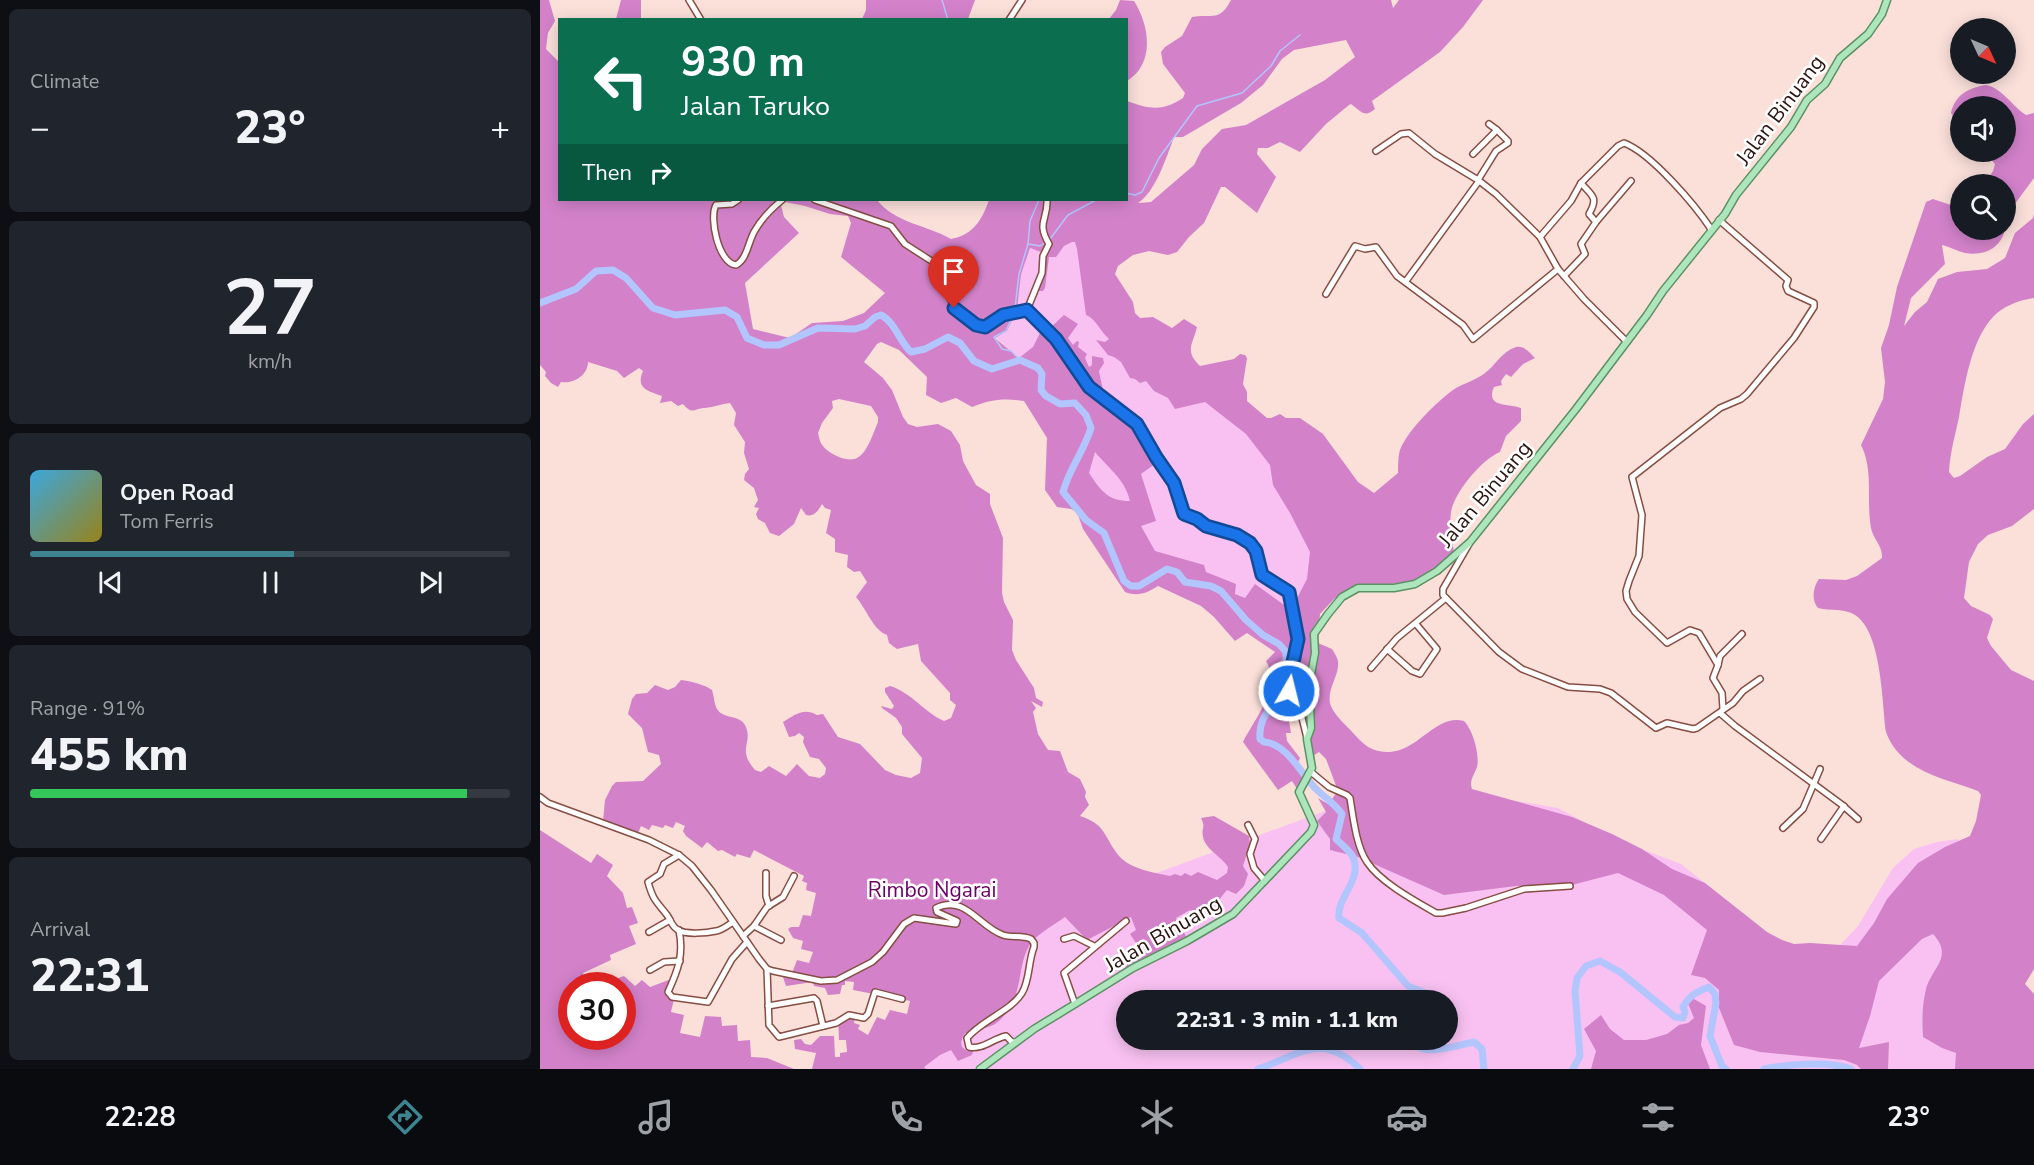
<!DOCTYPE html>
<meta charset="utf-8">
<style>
:root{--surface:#171b24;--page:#20242c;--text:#f1f3f6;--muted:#9ea1a6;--line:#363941;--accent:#3e8390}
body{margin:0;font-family:"Nunito Sans",sans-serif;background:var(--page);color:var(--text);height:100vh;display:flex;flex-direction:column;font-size:22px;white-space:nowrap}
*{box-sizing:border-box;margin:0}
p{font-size:20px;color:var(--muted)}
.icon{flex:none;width:33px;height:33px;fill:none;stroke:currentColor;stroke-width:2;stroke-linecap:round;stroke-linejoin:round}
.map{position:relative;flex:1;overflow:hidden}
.sheet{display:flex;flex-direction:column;gap:9px;padding:9px;background:#0d0f14;width:540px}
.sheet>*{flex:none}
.guide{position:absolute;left:18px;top:18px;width:570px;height:183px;border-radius:0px;box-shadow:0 3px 15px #0003;background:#0b6e4f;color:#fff;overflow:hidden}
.needle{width:39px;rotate:134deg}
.fabs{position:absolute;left:1410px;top:18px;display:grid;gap:12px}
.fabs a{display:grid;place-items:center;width:66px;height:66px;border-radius:50%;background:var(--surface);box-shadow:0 3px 15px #0003;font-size:30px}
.speed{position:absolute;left:18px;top:972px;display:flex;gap:12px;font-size:30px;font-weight:700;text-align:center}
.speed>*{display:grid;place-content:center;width:78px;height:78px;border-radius:50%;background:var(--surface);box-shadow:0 3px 15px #0003;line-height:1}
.speed .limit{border:9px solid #d22;background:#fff;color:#111}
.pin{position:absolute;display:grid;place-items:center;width:51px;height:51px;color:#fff;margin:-62px -26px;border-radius:50% 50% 50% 0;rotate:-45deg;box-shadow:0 0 6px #0007}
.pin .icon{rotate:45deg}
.me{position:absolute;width:66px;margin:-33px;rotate:8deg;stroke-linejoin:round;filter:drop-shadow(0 0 4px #0008)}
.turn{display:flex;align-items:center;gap:21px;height:126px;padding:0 24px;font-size:27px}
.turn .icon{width:78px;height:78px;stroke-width:2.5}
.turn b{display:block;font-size:42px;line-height:51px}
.then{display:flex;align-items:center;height:57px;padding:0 24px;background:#0003;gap:12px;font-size:22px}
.big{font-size:45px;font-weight:800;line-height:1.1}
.sheet .card{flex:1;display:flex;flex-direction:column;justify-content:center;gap:9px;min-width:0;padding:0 21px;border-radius:9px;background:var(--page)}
.sheet .dial{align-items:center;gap:0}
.dial b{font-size:78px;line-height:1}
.song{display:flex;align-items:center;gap:18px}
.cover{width:72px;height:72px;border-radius:9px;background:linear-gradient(135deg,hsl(200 70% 55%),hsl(50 70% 35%))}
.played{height:6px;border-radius:3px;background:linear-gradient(90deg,var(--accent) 55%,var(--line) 55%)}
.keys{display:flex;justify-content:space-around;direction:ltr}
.heat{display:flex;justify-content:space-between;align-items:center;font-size:33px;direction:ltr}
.charge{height:9px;border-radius:4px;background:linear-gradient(90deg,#34c759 91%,var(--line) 0)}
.trip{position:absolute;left:576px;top:990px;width:342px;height:60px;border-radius:30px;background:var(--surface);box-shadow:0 3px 15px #0003;font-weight:800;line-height:60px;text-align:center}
.dock{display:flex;height:96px;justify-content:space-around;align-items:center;background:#090b0e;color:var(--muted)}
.dock .icon{width:42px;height:42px}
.dock .selected{color:var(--accent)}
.dock b{font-size:27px;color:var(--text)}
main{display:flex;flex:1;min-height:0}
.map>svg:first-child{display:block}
.green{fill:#f8c1f1;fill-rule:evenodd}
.forest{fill:#d382ca;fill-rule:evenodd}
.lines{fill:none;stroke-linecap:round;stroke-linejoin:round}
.stream{stroke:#b3c5fd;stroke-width:1.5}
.river{stroke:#b3c5fd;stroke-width:7}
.minor-casing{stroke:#864d43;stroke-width:8}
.major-casing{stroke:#5c9163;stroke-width:9}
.minor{stroke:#fff;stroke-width:5}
.major{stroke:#ade6bc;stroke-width:6}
.route-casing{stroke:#114b97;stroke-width:15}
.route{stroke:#1a73e8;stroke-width:10}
.labels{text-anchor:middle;stroke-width:5;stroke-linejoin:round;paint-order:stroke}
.street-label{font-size:21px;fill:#2b130f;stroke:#fff}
.park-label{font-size:21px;fill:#6b0165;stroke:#fff}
</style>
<main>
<section class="sheet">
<div class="card"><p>Climate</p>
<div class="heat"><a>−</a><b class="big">23°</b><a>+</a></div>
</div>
<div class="card dial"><b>27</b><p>km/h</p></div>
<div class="card">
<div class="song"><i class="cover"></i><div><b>Open Road</b><p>Tom Ferris</p></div></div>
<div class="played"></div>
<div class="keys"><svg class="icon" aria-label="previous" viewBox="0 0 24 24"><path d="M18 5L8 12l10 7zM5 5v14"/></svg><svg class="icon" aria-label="pause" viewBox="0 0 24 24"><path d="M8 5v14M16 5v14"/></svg><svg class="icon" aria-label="next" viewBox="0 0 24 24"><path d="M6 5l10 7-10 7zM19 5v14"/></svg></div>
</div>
<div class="card"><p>Range · 91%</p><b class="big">455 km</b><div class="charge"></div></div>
<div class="card"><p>Arrival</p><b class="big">22:31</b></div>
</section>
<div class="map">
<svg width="1494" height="1069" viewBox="0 0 1494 1069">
<rect width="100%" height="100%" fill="#fbe0da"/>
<g class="green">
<path d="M529 219 552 301 683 384 773 511 768 637 684 587 598 581 479 358 453 335 485 244Z"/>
<path d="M834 793 934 794 1018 808 1080 841 1141 864 1235 939 1271 949 1287 959 1318 926 1353 868 1374 849 1397 842 1418 839 1488 946 1471 968 1494 1069H323L498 923 565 892ZM586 1000H908V1040H586Z"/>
</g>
<g class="forest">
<path d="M0 0H9L15 21 8 33 6 49 19 62 20 200H337C355 223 387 225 411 239 433 235 442 220 449 200H586L587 101C610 109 621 112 643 98L645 93 623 64 621 52 625 47 642 36 652 17C672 13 679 23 691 0H851L853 8 859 0H943L923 27 900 52 832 101 835 109C824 118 822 112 811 104L809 105 786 124 760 152 740 142 728 148H718L717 154 736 177 717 213 685 187H681L664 223 649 237 637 252 628 255 609 251 593 255 578 266 575 274 593 302 595 313 600 318 613 317 632 328 644 319 657 327C653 344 644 351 660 366L694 359 700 354 705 355 707 358 703 384 707 392V401L727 418H731L740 414 746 418H760L783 434 818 482 834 493 858 473C858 467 858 460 859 454 863 434 899 399 916 388 925 383 936 380 945 373 956 365 962 351 976 347 984 345 990 353 995 358L983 364 971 377 966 374 961 381 962 385 954 387C945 408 969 403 981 408V421L966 436 960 452C942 459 914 493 911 512 909 525 913 541 914 554L897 567 872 581 816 589 795 598 780 614 778 643 792 649C794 652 797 657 798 661 800 676 785 691 791 706 795 716 807 726 815 735 826 747 833 752 850 752 878 751 896 714 924 721 933 730 940 755 937 767 934 775 929 781 932 789L1032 817 1072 834 1102 849 1132 869 1165 883 1227 932 1242 940 1254 944 1270 943 1317 946 1334 923 1347 899 1378 863 1405 847 1430 836 1436 821 1441 795 1438 791C1403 778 1360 771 1346 732 1342 703 1342 632 1315 615 1304 608 1291 611 1278 608 1271 600 1273 587 1279 579L1306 580 1317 576 1342 558C1343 546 1333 539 1331 528 1326 500 1334 471 1321 445L1343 399 1345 382 1341 348 1349 325 1357 287 1386 202 1393 199 1420 208V230H1465C1460 249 1444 256 1425 253 1417 251 1410 247 1402 245L1405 264 1371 298 1364 326 1375 312 1387 302 1398 279 1417 272 1447 269 1465 258 1475 233 1493 218 1494 214V298C1479 300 1463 306 1453 317 1431 340 1424 387 1419 417 1415 436 1410 453 1409 472L1414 478 1420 476 1447 457 1465 449 1483 424 1494 414V509L1472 526 1448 535 1438 544 1429 562 1424 598 1431 606 1450 615 1453 619 1447 638 1451 646 1471 670 1494 681V969L1485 984 1494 994V1069H1415L1416 1053 1402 1048 1383 1037C1382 1020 1382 1006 1386 989 1392 967 1414 957 1393 934L1382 939 1339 981 1330 1016 1319 1048 1349 1042 1348 1069H1321L1317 1065 1304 1060 1220 1052 1194 1045 1179 1008V990L1165 978 1151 975 1167 930 1124 895 1078 873 1028 886H976L904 895 818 857 790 850V839L777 821 786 812 778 798 788 804 798 791 786 759 779 752 768 759 759 713 754 705 747 709 751 733H746L747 741 760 758 757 764 767 779 759 792 752 781 738 790 703 742C714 719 742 688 726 661L735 652 707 633 695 641 674 617 661 606 618 586C607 593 598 597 585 592L543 529 537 512 531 509 517 507 505 490 507 438 484 401C465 398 451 399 432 407L416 398 401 403 386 395 387 377 359 350 341 342 337 344 324 362 343 378 352 390 363 417 368 424 377 427 398 424 411 431 420 445 423 461 436 485 450 494V504L463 538 462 593 464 602 473 620 472 650 476 660 494 688 496 698 503 702 502 707 491 701 496 708 493 712 498 734 508 750 520 751 528 772 540 779 546 792 545 797 549 805 540 816C569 825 564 841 582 859 593 869 615 873 630 876L635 874 641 876 645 873 651 876 658 872 677 880 687 873 688 867C682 857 665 849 663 837 661 828 666 828 661 818L674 816 709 836 710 844 703 866 708 874 704 886 696 894 687 890 673 907 657 920 650 910 636 918 647 938 587 969 582 965 600 949 590 934 596 930 591 917 547 940 525 917C514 925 499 933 491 943 475 966 486 996 459 1021 449 1030 436 1028 424 1034L421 1042 422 1047 427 1051H433L432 1055 418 1061 411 1050 400 1055 384 1067 386 1069H272L276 1053 255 1049 254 1040 261 1039 265 1044 271 1045 280 1036H294L295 1057H300V1053L307 1052 306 1040H299L298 1017 309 1013 315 1018 314 1023 320 1025 318 1029 328 1035 337 1017 345 1020 350 1010 367 1014 370 1001 313 990 314 982 305 981V985H302L300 994 288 995 285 988 274 986 273 982 246 986 242 974 252 973 257 960 269 963 273 952 261 949 263 941 253 938 248 929 251 927H259L263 915 271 916 276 893 266 890 267 883 262 881 264 876 214 850 210 858 197 854 195 857 182 850 178 851 167 842 162 848 146 836 143 831 145 826 136 822 133 828 125 825 123 828 112 825 109 830 101 826 97 836 63 821 65 800 72 786 76 782 103 781 121 764 119 755 108 752 102 728 88 714 92 699 96 694 107 693 115 685 128 690 135 687 141 680C150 681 166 685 172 690 174 696 174 703 177 709 184 720 199 714 205 725 214 743 196 748 215 770L221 772 229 766 246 776 257 764 269 776 280 778 285 774 286 768 279 759 270 757 263 742 264 737 259 733 255 736 249 737 243 722C254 715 264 707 277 715L283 714 298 737 320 744 345 770 356 775 371 778 380 773 382 758 362 734V727L356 718 342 708 341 706 352 709 354 706 345 692V688L350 686C371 692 385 713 404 721L411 718 416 705 410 700V693L381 661 378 644 357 649 349 643 347 635C333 630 326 608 316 597L327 582 320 571 314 572 307 567 308 555 295 552V539L286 533 291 510 285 508 282 504C278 511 274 517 266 515L261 508 254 524 239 536 230 533 225 523 218 519 216 514 219 508 214 507 218 500 214 488 204 480 205 474 209 469 204 453 205 442 194 425 196 413 190 403C182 404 174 407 165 408 154 408 153 416 143 404L138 406 131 401 120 403 122 396C109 391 95 389 103 371L99 368 84 378 77 371 48 362C48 375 34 384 21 382L18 387 11 383 5 376 6 372 0 365ZM806 40 815 57 785 80 706 125 682 129 662 149 654 165 611 202 598 203C615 193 627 156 634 137H643L701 103 723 85 742 59 754 50ZM240 201 265 206 290 214 308 216 311 223 301 257 345 293 324 313 303 321 272 323 250 338 213 329 205 283 259 233 244 217ZM532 242H535L537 249 546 315C556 319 560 331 569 339L565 342 556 340 568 355 574 357 581 362 590 378 595 379 600 383 606 381 614 391 628 398 635 409 665 402 706 434 730 465 733 485 750 513 770 552 767 579 751 610 715 584 705 598 695 594 696 584 666 572 664 565 615 551 601 526 616 521 601 474 622 459V453L606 445 595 414 581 412 565 400 559 371 564 363 563 358 552 356V365L549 367 545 358 547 354 538 347 539 342 537 341 533 345 528 338 538 324 524 315 510 328 491 309 498 291H503L505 288 509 257H516L524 246ZM490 248 501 252 500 273 486 306 477 309 481 274ZM485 313 502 329 493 347 479 358 455 338 467 331 475 314ZM299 399 331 406 338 417V422C333 433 328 452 317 458 307 463 289 454 283 446 280 443 279 437 278 433L282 423 293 408 292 401ZM555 452C568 468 585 479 590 501 568 501 561 491 549 473Z"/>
<path d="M81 0H101V19H76Z"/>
<path d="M326 0H435L428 19H322L326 10Z"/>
<path d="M580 0 594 1C610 26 615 64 587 81L586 20 569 19 576 10Z"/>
<path d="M1446 85C1462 88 1472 106 1486 115L1494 113V178L1466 216V184H1444L1453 171 1455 164 1444 152H1466V106H1420V126L1411 113C1415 95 1428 88 1446 85Z"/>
<path d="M0 830 51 863 57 854 73 865 67 876 83 893 87 908 92 907 98 923 89 926 96 944 70 955 71 960 43 973 48 985 32 986V1036H82V986L59 985 84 976 95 986 102 980 110 987 134 978 125 994 134 999 131 1012 144 1015 140 1033 160 1037 165 1016 181 1017 182 1026 197 1025 198 1041 210 1040 211 1057 227 1058 254 1069H0Z"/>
<path d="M1154 999 1166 1006 1161 1045 1170 1069H1051L1056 1051 1044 1029 1061 1015 1070 1029 1084 1040H1106L1127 1034 1139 1025 1148 1023 1154 1018 1147 1001Z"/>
</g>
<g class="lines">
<g class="stream">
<path d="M402 0 408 20"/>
<path d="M586 193 595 195 602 192 619 158 657 106 702 93 731 66 740 51 760 35"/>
<path d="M510 239 528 215 556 200"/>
<path d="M488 244 490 221 499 200"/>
<path d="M475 308 479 274 488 244 500 246 506 242"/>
<path d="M474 313 466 331 454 337 462 349 471 351 480 360"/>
</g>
<g class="river">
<path d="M0 303 36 289 56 271 73 270 86 278 113 308 135 315 185 310 197 317 207 338 224 345H239L278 328 315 329 325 326 335 317 341 315C355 322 359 341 371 352L385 349 408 337 420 343 434 361 452 369 480 360 498 368 502 374 501 390 506 396 520 404 535 403 546 415 551 428C544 451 529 469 523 492L546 520 564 533 584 581 591 586H599L627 569 637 572 645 582 671 586 681 591 706 620 723 635 739 644 746 652C746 663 747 675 743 686 736 707 718 713 720 739L724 742C746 743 761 773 775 788 784 797 794 803 802 814L796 839C801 844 810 851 813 857 823 880 796 898 799 918L822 933 868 986 888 994 895 1000"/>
<path d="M872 1040C882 1059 917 1045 934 1042L942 1049 944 1069"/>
<path d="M718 1069C760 1055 781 1031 820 1069"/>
<path d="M1033 1069 1040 1056 1035 991 1037 978 1046 966 1060 961 1080 972 1135 1017 1143 1018 1145 1012 1143 1007C1150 995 1156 992 1169 987L1175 994 1176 1003 1170 1036 1182 1066 1186 1069"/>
<path d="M1224 1069C1247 1064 1290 1061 1311 1069"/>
</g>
<g class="minor-casing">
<g id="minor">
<path d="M149 0 161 20"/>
<path d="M469 20 482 0"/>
<path d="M836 151 861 134 869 133 895 154 938 180 956 194 1000 237 1018 269 1044 299 1087 342"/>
<path d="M933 154 957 130 949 124"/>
<path d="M938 180 956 151 968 143V141L957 130"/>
<path d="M1041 183C1052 196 1059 197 1049 214L1056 222"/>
<path d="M198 200 192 204 176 205C169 217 178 263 196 265 207 259 208 243 214 232 221 219 231 209 242 200"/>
<path d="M275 200 351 226 365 244 393 262 414 307 439 326H448L466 313 487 310 516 339 549 387 597 424 616 457 634 483 643 514 657 519 666 526 697 535 710 544 716 551 722 575 734 584 749 592 758 639 750 676 749 691 759 706 767 738"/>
<path d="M1179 220 1248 280 1246 286 1248 291 1274 303V307L1254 338 1207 394 1201 399 1180 408 1092 477 1102 515 1099 556 1089 581 1086 591 1087 599 1095 612 1127 643 1150 630 1159 633 1178 665 1173 678 1182 693 1183 709"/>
<path d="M1000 237 1031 201 1041 183 1078 146 1084 143C1111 153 1155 205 1171 229"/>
<path d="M1024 276 1045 254 1041 244 1056 222 1091 181"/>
<path d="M866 281 939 181"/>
<path d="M786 294 815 246 825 249 836 247 857 276 923 325 933 339 1018 269"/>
<path d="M487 310 502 273 503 256 509 244C496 222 508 220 507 200"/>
<path d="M929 544 903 589V595L959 652 982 669 1028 687 1060 689 1071 693 1116 728 1127 723 1153 729 1157 728 1193 703 1203 691 1220 679"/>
<path d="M847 649 872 671 880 674 897 649 876 624"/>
<path d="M1178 665 1180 656 1202 634"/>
<path d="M831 668 857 638 906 598"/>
<path d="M1180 713 1195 726 1301 804 1318 819"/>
<path d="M771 772 789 787 807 795 810 798C813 816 816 846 827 862 840 882 875 901 896 913H902L926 908 984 889 1030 886"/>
<path d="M0 797 8 803 109 840 139 855 152 866 171 890 219 959 227 969 233 971 281 981 297 980 332 962 343 952 364 924 374 918 416 924 417 921 397 912 396 908C425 894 439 927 463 935 472 938 482 935 491 939L494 943V947C488 962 490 980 482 993 471 1011 442 1020 427 1038L429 1047C443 1050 452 1039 466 1036L472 1042H476"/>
<path d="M708 825 715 839 710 854 714 868 725 881"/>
<path d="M1243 828 1263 809 1280 769"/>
<path d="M1281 839 1304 806"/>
<path d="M139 855 124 864 120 874 108 882C113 900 116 901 127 915 131 920 131 926 138 930 146 935 167 933 176 931 183 930 188 925 193 922"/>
<path d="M226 873V896L229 906"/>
<path d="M214 926 241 940"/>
<path d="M139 930C144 955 138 970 128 992L132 997 168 1002 192 959 207 942"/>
<path d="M109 932 130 920"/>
<path d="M203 936 214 926 227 907 243 897 254 876"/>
<path d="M524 939 534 936 554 946"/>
<path d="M227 969 229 1025 239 1037 296 1023 309 1015 324 1018 328 1014 335 992 362 999"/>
<path d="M110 970 124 962 140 961"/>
<path d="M535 1004 524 973 586 921"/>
<path d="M228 1006 274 998 277 1001 283 1026"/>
</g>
</g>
<g class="major-casing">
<path id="major" d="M440 1069 494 1029 535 1004 593 968 647 941 693 914 771 832 774 825 759 792 772 768 767 739 771 728 769 685 775 653 774 634 788 614 802 597 818 588H854L875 584 897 571 930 542 1036 409 1107 315 1123 291 1185 214 1196 195 1251 127 1267 100 1285 84 1300 58 1328 34 1342 14 1347 0"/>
</g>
<use href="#minor" class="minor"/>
<use href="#major" class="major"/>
</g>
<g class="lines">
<g class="route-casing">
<path id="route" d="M414 308 436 325 445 327 463 315 487 310 516 339 549 387 597 424 616 457 634 483 644 514 657 519 666 526 697 535 710 543 716 551 722 575 749 592 758 639 750 676 749 691"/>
</g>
<use href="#route" class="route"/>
</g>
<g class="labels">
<g class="street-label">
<text transform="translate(1240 110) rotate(-53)" y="7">Jalan Binuang</text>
<text transform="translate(945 494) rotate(-50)" y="7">Jalan Binuang</text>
<text transform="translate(623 934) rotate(-30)" y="7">Jalan Binuang</text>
</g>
<g class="park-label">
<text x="392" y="897">Rimbo Ngarai</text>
</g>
</g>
</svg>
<div class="fabs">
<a><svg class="needle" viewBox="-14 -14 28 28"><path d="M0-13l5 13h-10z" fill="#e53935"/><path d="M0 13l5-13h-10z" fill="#9ea1a6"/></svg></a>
<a><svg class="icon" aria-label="sound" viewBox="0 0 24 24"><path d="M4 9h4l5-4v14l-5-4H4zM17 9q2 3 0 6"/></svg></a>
<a><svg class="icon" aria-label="search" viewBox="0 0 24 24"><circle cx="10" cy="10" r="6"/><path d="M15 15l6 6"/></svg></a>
</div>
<div class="speed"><div class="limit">30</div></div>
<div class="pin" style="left:414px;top:308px;background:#d93025"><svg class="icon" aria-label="arrive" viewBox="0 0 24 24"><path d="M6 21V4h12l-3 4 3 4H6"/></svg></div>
<svg class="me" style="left:749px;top:691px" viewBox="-20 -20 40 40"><circle r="17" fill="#1a73e8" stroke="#fff" stroke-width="3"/><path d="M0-11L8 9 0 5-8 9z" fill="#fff"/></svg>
<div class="trip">22:31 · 3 min · 1.1 km</div>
<div class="guide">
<div class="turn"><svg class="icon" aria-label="left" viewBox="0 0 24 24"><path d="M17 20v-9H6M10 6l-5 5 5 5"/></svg><div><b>930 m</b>Jalan Taruko</div></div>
<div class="then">Then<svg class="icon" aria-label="right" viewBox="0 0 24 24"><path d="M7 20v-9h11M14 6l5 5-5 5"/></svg></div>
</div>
</div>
</main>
<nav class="dock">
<b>22:28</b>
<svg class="icon selected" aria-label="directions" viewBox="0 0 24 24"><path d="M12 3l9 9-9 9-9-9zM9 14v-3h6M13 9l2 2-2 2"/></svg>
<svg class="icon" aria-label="music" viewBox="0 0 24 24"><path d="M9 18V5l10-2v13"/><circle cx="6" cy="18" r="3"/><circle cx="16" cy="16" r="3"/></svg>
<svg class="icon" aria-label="phone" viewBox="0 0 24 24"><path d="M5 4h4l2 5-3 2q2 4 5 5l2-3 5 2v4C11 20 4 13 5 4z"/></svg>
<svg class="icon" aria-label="climate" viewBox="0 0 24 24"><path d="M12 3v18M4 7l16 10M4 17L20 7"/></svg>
<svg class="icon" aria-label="car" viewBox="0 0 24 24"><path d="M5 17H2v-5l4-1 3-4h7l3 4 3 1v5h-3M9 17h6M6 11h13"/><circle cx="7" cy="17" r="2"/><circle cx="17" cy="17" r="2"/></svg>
<svg class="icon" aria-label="filters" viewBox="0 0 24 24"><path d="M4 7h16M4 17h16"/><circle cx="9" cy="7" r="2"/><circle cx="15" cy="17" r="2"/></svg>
<b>23°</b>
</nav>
